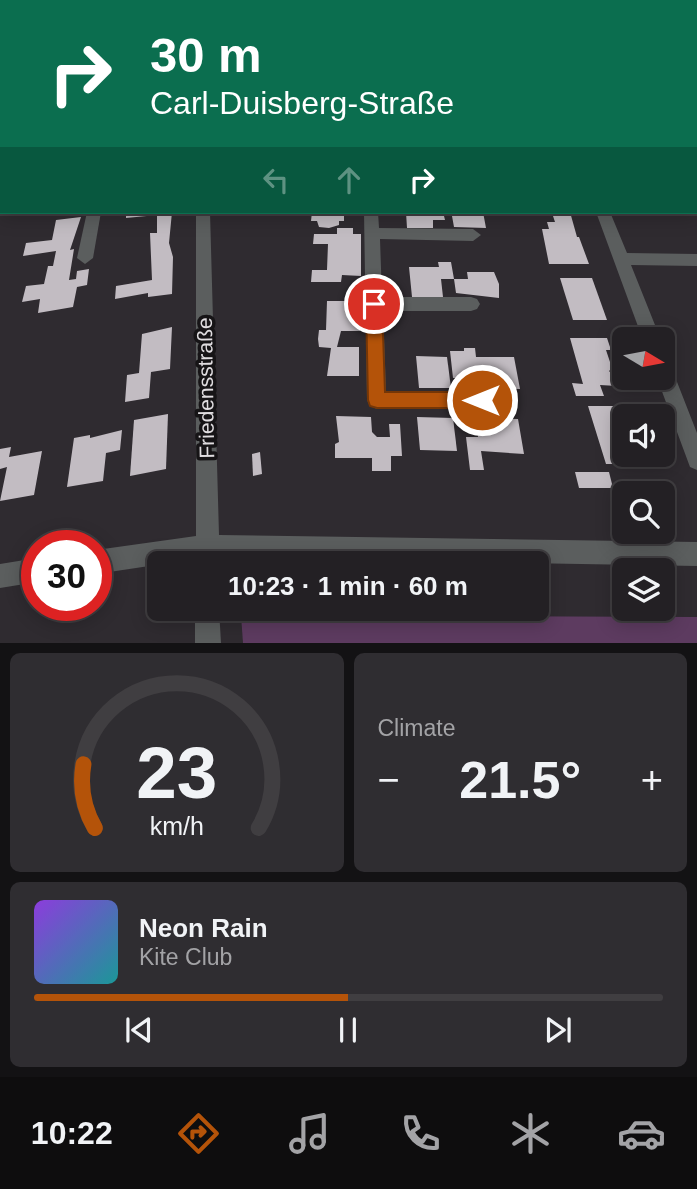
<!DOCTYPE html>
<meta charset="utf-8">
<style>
:root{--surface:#232024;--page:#2f2d31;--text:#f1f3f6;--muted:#a3a3a6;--line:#403e41;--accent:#b45309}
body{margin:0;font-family:Arial,sans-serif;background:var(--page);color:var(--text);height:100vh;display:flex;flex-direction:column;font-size:26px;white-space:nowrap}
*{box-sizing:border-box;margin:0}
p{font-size:23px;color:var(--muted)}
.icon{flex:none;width:38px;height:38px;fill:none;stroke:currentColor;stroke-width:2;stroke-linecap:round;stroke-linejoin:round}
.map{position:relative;height:643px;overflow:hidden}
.drawer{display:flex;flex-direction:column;gap:10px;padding:10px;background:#131214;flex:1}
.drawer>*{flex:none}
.guide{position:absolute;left:0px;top:0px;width:698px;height:214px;box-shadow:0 4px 18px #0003,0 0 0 2px var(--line);background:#0b6e4f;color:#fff;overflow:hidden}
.needle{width:46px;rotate:100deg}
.controls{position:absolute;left:612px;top:327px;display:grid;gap:14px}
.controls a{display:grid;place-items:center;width:63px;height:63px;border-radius:10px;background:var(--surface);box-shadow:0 4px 18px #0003,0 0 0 2px var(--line);font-size:35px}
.speed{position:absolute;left:21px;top:530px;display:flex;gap:14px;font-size:35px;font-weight:700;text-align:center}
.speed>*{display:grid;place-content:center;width:91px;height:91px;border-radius:50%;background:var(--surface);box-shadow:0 4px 18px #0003,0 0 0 2px var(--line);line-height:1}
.speed .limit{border:10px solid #d22;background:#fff;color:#111}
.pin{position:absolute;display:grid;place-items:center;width:60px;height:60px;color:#fff;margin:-30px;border:4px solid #fff;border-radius:50%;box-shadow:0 2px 7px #0007}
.me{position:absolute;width:77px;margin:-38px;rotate:270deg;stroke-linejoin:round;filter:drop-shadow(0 0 5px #0008)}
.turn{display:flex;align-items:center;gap:24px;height:147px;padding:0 35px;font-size:32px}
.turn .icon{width:91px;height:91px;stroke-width:2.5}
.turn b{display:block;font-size:49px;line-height:60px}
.lanes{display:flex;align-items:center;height:66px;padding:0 35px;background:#0003;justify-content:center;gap:35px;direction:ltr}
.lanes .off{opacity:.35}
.big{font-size:52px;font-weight:700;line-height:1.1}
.drawer .tile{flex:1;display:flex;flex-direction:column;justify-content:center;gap:10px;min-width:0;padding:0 24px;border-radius:10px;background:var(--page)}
.drawer .dial{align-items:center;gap:0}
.dial svg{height:182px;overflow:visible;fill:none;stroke:var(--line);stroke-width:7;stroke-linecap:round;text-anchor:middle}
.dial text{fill:var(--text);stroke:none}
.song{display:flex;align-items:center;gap:21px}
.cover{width:84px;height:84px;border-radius:10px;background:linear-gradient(135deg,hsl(270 70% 55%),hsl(180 70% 35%))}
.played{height:7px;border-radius:4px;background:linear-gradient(90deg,var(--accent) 50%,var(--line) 50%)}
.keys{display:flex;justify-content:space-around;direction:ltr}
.heat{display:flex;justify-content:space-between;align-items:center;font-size:38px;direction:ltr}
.drawer .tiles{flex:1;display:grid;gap:10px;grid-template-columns:1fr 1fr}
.tile:last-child{grid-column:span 2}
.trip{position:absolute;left:147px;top:551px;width:402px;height:70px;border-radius:10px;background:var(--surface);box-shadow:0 4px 18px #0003,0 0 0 2px var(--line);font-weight:700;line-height:70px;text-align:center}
.menu{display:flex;height:112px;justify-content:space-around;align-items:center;background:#0e0d0e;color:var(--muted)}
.menu .icon{width:49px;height:49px}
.menu .selected{color:var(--accent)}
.menu b{font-size:32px;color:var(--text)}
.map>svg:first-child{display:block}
.green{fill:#5d3b60}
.building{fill:#c2bcc2}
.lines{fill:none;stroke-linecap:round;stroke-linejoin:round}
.minor{fill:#5b5e5e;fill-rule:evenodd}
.route{fill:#b45309;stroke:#753606;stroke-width:2}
.labels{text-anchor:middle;stroke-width:7;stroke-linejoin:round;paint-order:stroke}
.street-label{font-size:21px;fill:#e0dde0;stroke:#161416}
</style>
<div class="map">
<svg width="697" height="643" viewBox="0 0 697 643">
<rect width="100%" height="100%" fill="#2f2b30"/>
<path class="green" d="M241 615 697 617V643H243Z"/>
<g class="building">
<path d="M126 212H172L169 243 173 257 172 294 148 297V293L115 299 116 286 152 280 150 233H157V215L126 218Z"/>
<path d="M312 212H348L344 215V221H339V225L329 228 319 227 317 221H311Z"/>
<path d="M406 212H483L486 228 454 227 452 216H444L445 220H433V228H407Z"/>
<path d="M557 212H570L577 237H579L589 264H549L542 229H549L547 222H555L553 216H559Z"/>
<path d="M81 217 70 250 74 249 69 280 76 279 77 271 89 269 87 285 77 287 73 307 38 313 40 299 22 302 26 286 44 284 48 266H53L56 251 23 256 26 243 52 240 56 220Z"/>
<path d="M337 228H353V234H361V276L342 275 341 282H311L312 270H327L328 244H313L314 234H337Z"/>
<path d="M438 262H451L454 279H441L443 297H412L409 267H439Z"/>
<path d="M467 272H494L499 284V298L456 293 454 279H468Z"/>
<path d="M560 278H592L607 320H573Z"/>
<path d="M350 297 360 298V331H341L337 347H359V376H327L331 348 319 347 318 339 319 330H326L327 301H350Z"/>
<path d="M172 327 170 369 151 372 149 398 125 402 127 375 139 373 142 334Z"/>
<path d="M570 338H607L611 350H606L612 368 609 371 620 383 617 386 600 385 604 396H576L572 383 583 384Z"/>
<path d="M464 348H475L476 357H514L520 389 480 388 477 371H467L468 378H453L450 351H464Z"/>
<path d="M416 356 447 357 451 388H419Z"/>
<path d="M588 406H625L628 416H625V455H641L644 465 634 464 632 469H627L622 464H606Z"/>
<path d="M168 414 166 469 130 476 134 420Z"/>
<path d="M336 416 371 417 372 432 377 437H390L389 424H400L402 456H391V471H372V458H335V444L339 442Z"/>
<path d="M417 417 453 418 457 451 420 450Z"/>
<path d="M476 418 518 419 524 454 481 451 484 470H470L466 437H478Z"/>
<path d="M122 430 120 450 106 453 103 481 67 487 74 438 90 435V438Z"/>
<path d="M11 447 9 457 42 451 34 495 0 501 7 467 0 469V449Z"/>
<path d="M260 452 262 474 253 476 252 454Z"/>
<path d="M575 472H609L613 488H579Z"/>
</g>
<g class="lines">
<g class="minor">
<rect x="194" y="0" width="10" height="2"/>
<path d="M287 0H297L298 2H288Z"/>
<path d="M331 0H362L364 2H329Z"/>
<rect x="415" y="0" width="10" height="2"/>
<path d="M681 0H691L693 2H682Z"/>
<rect x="0" y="2" width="2" height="6"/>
<path d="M0 25H2L0 32Z"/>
<path d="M0 52H2L0 59Z"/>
<rect x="0" y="83" width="2" height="6"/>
<rect x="0" y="199" width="2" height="10"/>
<path d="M87 212H101L93 258 85 264 77 258Z"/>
<path d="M196 212H210L219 535 697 542V566L220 558V564H196V559L96 574V550L196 536Z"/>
<path d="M364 212H378L379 228 473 229 481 235 473 241 380 239 382 297H471L477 299 480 304 477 309 471 311H383L386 391H508L515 394 518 400 515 406 508 409H377L370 406 367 400Z"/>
<path d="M596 212H610L627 253 697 254V266L631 265 661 340H643Z"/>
<path d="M663 362 670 364 697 433V470L690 467 657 378H663Z"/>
<path d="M37 558V582L0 588V564Z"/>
<path d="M195 609H219L221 643H195Z"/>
</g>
</g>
<path class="route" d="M374 298 382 304 385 392H482L488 394 491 400 488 406 482 408H377L370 406 368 400 366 304Z"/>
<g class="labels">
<g class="street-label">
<text transform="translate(206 388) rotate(-91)" y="7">Friedensstraße</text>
</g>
</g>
</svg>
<div class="controls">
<a><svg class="needle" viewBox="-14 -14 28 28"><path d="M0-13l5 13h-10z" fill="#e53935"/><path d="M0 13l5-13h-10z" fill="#a3a3a6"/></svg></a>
<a><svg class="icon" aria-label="sound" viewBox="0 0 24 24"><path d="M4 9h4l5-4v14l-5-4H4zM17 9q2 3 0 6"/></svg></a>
<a><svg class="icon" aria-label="search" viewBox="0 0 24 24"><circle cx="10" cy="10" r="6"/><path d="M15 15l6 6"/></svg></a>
<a><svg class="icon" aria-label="layers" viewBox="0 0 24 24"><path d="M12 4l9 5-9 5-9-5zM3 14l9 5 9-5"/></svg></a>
</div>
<div class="speed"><div class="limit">30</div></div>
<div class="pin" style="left:374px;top:304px;background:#d93025"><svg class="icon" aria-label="arrive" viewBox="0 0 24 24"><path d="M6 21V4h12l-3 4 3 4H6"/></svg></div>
<svg class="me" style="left:482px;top:400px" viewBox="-20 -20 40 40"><circle r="17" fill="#b45309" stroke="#fff" stroke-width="3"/><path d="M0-11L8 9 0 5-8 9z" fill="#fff"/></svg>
<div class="trip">10:23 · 1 min · 60 m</div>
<div class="guide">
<div class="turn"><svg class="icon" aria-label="right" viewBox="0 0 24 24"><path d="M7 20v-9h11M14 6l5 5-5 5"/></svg><div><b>30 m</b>Carl-Duisberg-Straße</div></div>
<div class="lanes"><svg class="icon off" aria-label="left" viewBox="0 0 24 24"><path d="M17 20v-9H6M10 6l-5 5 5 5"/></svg><svg class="icon off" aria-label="ahead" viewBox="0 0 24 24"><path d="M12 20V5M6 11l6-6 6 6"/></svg><svg class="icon" aria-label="right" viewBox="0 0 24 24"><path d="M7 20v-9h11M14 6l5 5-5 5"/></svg></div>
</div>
</div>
<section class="drawer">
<div class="tiles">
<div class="tile dial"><svg viewBox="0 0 100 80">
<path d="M14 69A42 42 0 1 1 86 69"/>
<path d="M14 69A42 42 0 0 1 9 41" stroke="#b45309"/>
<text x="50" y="56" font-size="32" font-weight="700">23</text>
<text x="50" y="72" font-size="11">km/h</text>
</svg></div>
<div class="tile"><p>Climate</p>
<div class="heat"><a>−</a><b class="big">21.5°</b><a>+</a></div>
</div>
<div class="tile">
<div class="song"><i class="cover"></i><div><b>Neon Rain</b><p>Kite Club</p></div></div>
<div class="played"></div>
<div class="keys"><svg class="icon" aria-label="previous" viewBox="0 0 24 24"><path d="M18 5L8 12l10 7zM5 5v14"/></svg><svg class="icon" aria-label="pause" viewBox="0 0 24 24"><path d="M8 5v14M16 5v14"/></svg><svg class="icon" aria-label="next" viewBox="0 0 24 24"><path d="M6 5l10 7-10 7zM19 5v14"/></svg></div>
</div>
</div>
</section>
<nav class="menu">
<b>10:22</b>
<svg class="icon selected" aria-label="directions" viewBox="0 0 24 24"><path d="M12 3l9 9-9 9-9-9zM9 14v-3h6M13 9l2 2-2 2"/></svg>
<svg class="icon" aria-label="music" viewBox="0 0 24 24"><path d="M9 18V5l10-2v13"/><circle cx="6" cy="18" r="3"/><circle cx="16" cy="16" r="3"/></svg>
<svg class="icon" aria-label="phone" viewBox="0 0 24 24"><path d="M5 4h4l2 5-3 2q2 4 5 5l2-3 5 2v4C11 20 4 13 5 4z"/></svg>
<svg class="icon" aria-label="climate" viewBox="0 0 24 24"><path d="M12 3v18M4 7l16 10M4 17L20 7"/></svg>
<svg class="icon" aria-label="car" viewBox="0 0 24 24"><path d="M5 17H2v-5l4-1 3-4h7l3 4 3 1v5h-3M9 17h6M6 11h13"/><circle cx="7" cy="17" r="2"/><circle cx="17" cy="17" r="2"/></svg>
</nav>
